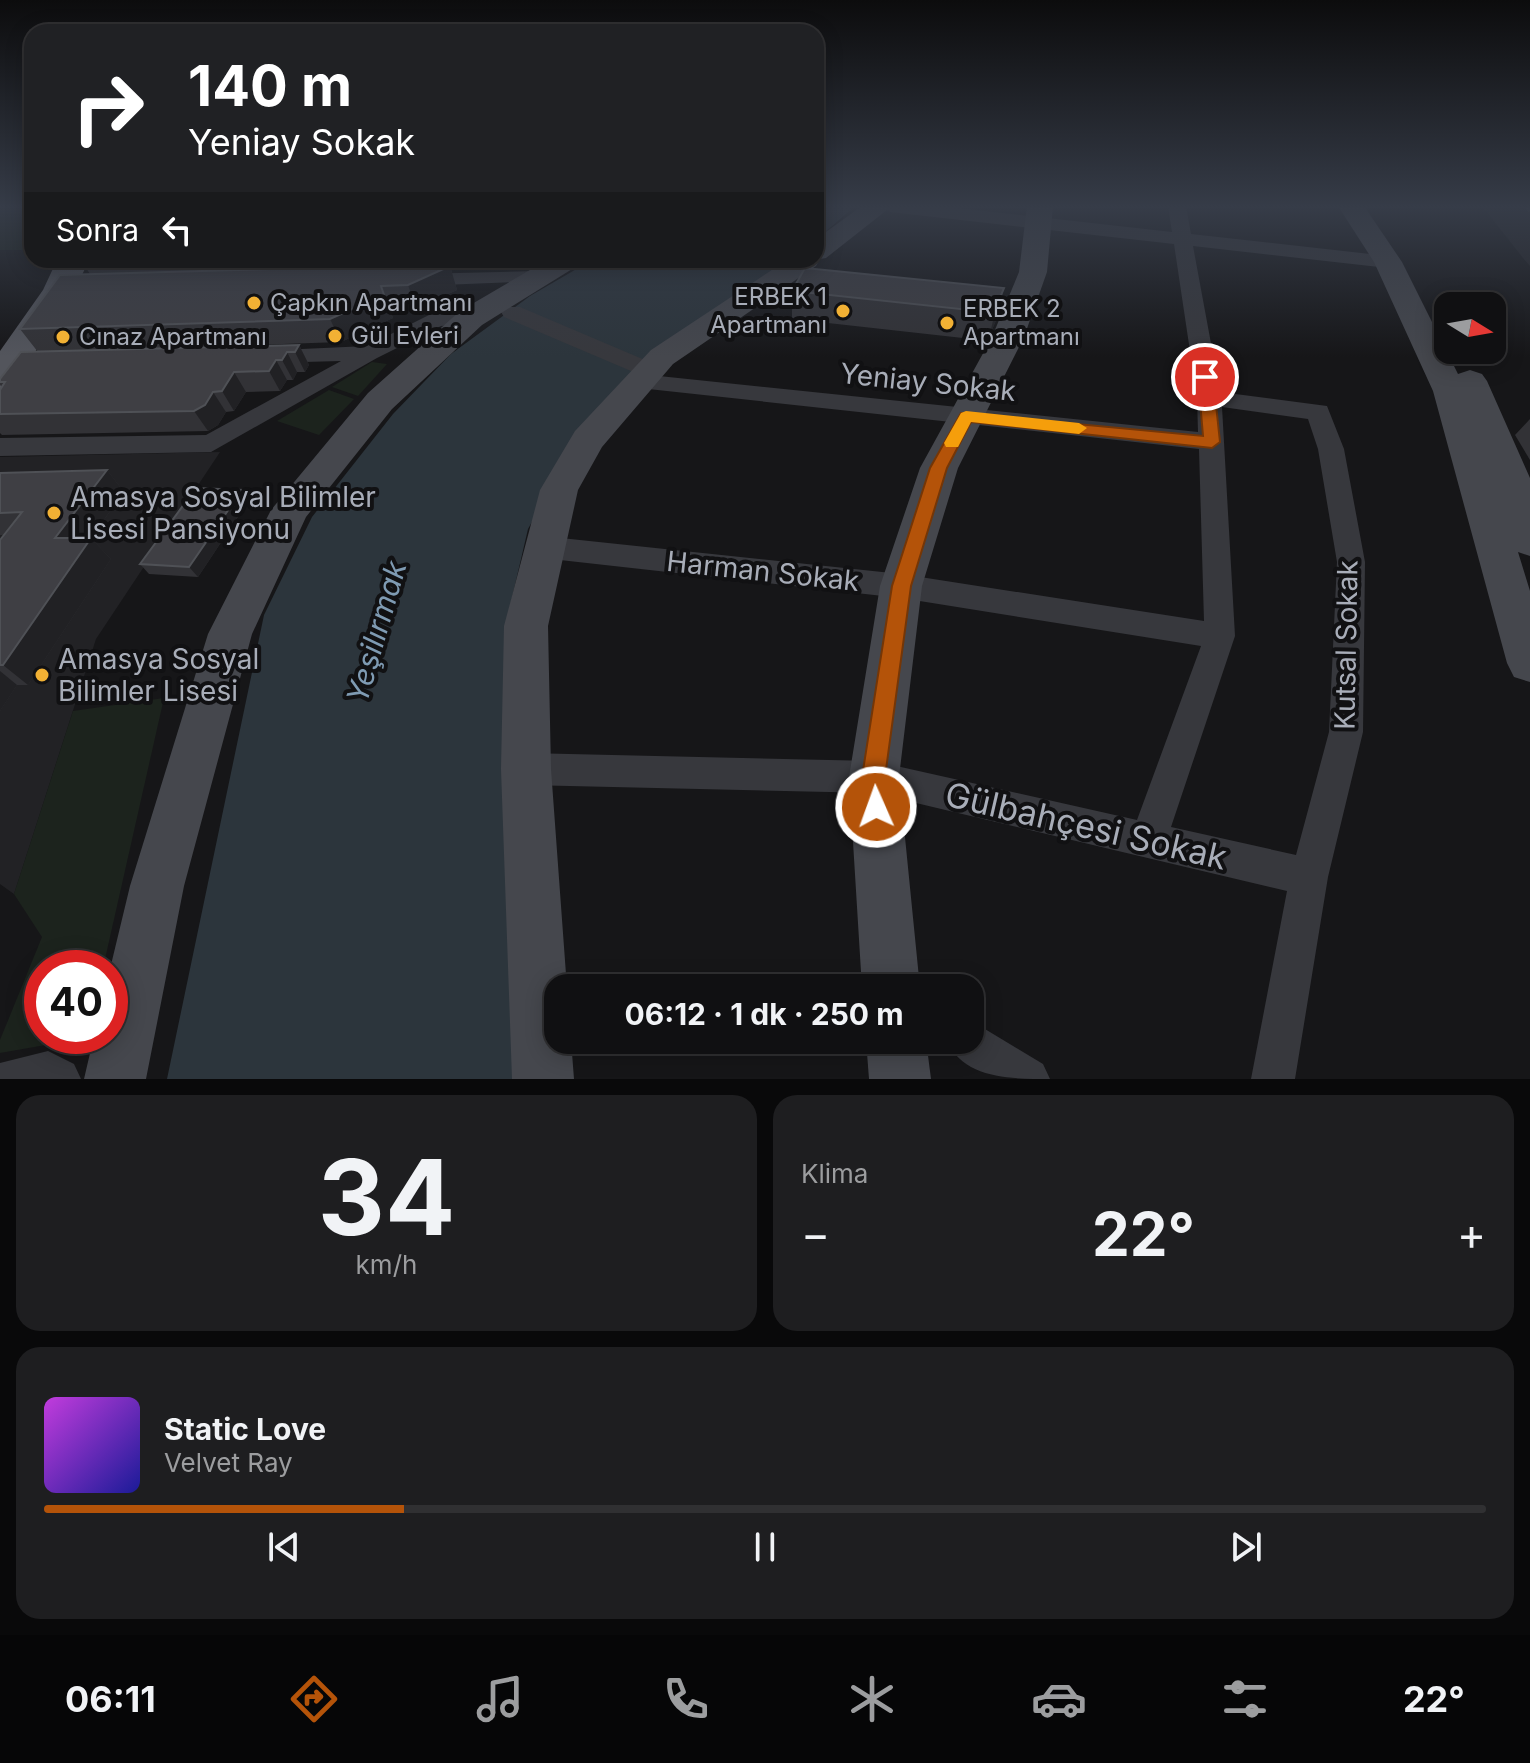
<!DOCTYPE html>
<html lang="tr">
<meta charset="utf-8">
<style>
:root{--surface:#101012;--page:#1e1e20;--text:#f1f3f6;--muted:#9c9d9f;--line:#303032;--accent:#b45309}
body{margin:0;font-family:Inter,sans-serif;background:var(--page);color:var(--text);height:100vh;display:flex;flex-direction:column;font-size:30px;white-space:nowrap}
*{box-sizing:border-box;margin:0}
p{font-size:26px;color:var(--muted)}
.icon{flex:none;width:44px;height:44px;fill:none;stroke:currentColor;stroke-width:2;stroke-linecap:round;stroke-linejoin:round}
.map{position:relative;height:1079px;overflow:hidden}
.sheet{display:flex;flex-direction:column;gap:16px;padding:16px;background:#09090a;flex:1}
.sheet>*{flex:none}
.top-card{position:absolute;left:24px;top:24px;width:800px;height:244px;border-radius:24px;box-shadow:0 4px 20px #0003,0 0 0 2px var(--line);background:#202124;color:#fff;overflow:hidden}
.needle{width:52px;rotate:101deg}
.tools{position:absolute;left:1434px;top:292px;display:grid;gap:16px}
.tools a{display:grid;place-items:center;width:72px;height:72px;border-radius:16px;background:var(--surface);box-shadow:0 4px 20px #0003,0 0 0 2px var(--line);font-size:40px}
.speed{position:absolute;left:24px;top:950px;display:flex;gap:16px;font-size:40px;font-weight:700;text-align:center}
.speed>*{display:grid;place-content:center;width:104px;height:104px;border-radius:50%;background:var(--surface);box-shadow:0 4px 20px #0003,0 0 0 2px var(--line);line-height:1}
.speed .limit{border:12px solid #d22;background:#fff;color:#111}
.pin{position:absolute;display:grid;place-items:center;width:68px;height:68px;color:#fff;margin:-34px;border:4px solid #fff;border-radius:50%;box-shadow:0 2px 8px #0007}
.me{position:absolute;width:88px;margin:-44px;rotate:358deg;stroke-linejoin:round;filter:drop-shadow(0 0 6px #0008)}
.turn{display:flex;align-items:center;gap:28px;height:168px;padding:0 32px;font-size:36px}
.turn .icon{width:104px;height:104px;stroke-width:2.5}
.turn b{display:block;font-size:56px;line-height:68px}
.then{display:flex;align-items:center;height:76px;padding:0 32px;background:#0003;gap:16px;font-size:30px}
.big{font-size:60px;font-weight:700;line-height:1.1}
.sheet .tile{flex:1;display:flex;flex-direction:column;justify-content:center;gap:12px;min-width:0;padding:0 28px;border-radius:24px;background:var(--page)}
.sheet .dial{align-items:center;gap:0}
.dial b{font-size:104px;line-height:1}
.song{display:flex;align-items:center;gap:24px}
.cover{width:96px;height:96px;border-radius:12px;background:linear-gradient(135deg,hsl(290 70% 55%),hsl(240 70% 35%))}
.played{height:8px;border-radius:4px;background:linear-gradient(90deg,var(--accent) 25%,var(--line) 25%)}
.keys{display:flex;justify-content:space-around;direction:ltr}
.heat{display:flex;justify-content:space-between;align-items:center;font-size:44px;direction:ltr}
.sheet .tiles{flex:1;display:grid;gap:16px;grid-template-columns:1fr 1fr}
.tile:last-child{grid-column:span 2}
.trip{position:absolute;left:544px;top:974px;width:440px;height:80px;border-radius:24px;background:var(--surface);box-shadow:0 4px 20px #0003,0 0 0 2px var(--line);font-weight:700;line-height:80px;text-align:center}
.tabs{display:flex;height:128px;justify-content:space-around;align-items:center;background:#060607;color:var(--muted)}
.tabs .icon{width:56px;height:56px}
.tabs .current{color:var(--accent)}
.tabs b{font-size:36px;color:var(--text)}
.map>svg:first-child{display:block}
.built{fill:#222225}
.green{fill:#1c231d}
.water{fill:#2c353c}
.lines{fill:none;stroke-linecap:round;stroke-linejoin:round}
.street{fill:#37383d;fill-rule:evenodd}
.secondary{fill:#45474d;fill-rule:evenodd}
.primary{fill:#53555c;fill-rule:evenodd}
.rail{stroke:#4a4c52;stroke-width:4;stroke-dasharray:7 6;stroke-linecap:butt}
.wall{fill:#323236}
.shaded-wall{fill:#212124}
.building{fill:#3f3f44;stroke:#4f5156;stroke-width:2}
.route{fill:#b45309;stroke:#753606;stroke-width:2}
.slow{fill:#f59e0b}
.poi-dot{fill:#f2b134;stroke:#111113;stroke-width:3}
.labels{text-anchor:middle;stroke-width:8;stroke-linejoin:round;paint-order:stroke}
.far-poi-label{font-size:24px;fill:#a8adb8;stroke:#111113;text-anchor:start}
.street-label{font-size:28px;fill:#a8adb8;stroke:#111113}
.poi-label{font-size:28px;fill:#a8adb8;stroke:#111113;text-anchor:start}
.water-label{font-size:30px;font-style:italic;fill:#7f9bb3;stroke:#111113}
.near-street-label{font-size:34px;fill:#a8adb8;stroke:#111113}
</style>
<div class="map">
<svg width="1530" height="1079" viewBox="0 0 1530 1079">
<rect width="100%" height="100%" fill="#161618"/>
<g class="built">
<path d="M1482 206H1530V266L1523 258Z"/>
<path d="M220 452 96 639 14 894 0 884V457Z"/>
</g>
<g class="green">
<path d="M0 206H32V242L27 250H0Z"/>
<path d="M372 362 387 364 358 396 332 387Z"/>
<path d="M329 390 354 399 319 435 277 421Z"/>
<path d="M164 698 103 968H42V1036H66L57 1043 0 1053V1040L42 937 14 894 73 711Z"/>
</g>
<g class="water">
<path d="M816 206H855L816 240Z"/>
<path d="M592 260H792L575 444 528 529 507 619 521 1079H167L264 615 312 517 393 414 451 354 530 296Z"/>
</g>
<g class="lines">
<g class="street">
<path d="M881 206H940L1172 232 1168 206H1186L1191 234 1388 256 1398 262 1388 268 1193 246 1220 392 1327 406 1344 449 1365 562 1363 732 1328 877 1295 1079H1251L1287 891 874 793 526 785 514 780 509 769 514 758 526 753 874 761 1137 820 1201 646 901 598 542 558 532 555 528 547 532 539 542 536 901 574 1204 621 1199 449 639 388 631 386 627 381 631 376 638 374 504 317 501 312 504 307H520L659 366 663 371 659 376 1198 432 1197 398 1174 244 890 212ZM1222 407 1308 419 1318 449 1337 562 1329 732 1296 855 1171 827 1235 636Z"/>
<path d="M536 271 543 273 546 277 543 281 417 286 407 280 417 274Z"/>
<path d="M471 312 482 318 479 323 441 326 377 358 211 452 0 456V438L206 435 341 361 266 363 258 361 255 356 258 351 367 346 429 315Z"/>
<path d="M970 1020 1043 1064 1050 1079C1010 1079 964 1079 946 1040H970Z"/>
<path d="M48 1051 74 1064 81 1079H0V1063Z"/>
</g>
<g class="secondary">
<path d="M862 206H892L826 258 820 259 816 266 673 364 602 447 578 490 548 626 551 769 567 988H558V1040H571L574 1079H512L501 769 504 626 540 490 575 431 651 350 787 260H816V239Z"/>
<path d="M1027 206H1053L1047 272 1024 337 958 468 922 586 899 777 920 988H862L849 777 880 586 920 468 992 337 1019 272Z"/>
<path d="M1338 206H1364L1402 262 1458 374 1470 370 1482 374 1487 381 1530 478V556L1518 552 1530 591V682L1514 677 1507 663 1433 391 1374 262Z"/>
<path d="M547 260H581L577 266 482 325 392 409 306 517 252 634 184 886 146 1079H84L94 1036H110V969L130 886 208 634 271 510 368 393 460 311Z"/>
<path d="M866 1040H926L931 1079H869Z"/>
</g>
<path class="primary" d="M57 260H89L75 290 13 386 0 390V351L43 290Z"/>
<path class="rail" d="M1526 206 1530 211"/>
</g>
<g class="wall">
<path d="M81 260H535L534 264 526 267 451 269 457 290 416 308 390 309 393 318 341 342 103 350 299 345 309 365 305 372H297L293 380H287L280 391 246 392 234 411 226 412 218 425 208 431 2 435 0 433V390L2 387 0 385V379L38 352 20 329 90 274Z"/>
<path d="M1004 288 998 316 990 334H983L981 340 792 319V291Z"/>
<path d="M1530 419V460L1515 435Z"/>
<path d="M107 470 124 492 91 538 111 559 28 685H17L0 711V540L4 535H0V473Z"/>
<path d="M249 500 198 577 149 574 140 564Z"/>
</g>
<g class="shaded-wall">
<path d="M524 260H535L534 264 526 267Z"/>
<path d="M450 266 457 290 416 308 408 285Z"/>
<path d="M381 286 393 318 341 342 330 319Z"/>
<path d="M1004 288 998 316 990 334 996 307Z"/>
<path d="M299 345 309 365 305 372 295 352Z"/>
<path d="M287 352 297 372 293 380 282 360Z"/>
<path d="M276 360 287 380 280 391 269 371Z"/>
<path d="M234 372 246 392 234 411 222 391Z"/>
<path d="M213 392 226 412 218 425 208 431 194 411Z"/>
<path d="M107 470 124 492 75 560 55 538Z"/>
<path d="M242 490 249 500 198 577 189 567Z"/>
<path d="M91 538 111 559 28 685 3 665Z"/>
<path d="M0 671 17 685 0 711Z"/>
</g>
<g class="building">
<path d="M447 264 450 266 408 285 381 286 384 295 330 319 20 329 60 275Z"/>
<path d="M805 268 1004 288 996 307 989 306 988 312 792 291Z"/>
<path d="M299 345 295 352H287L282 360H276L269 371 234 372 222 391 213 392 205 405 194 411 0 414V390L5 382H0V379L21 352Z"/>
<path d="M107 470 55 538H91L3 665H0V540L22 512 0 513V473Z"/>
<path d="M196 488 242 490 189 567 140 564Z"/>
</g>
<linearGradient id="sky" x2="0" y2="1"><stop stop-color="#0c0c0d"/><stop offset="0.58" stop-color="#363c48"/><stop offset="1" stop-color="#363c48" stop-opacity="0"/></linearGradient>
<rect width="1530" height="357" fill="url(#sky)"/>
<path class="route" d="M1205 372 1213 377 1220 442 1212 448 971 422 947 468 911 586 885 777 888 807 885 815 876 818 868 815 862 777 892 586 930 468 961 413 1203 436 1198 377Z"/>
<path class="slow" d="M966 411 1079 423 1087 428 1079 434 971 422 958 447H946L944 443 961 413Z"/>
<g class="poi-dot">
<circle cx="254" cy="303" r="8"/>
<circle cx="843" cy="311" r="8"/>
<circle cx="947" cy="323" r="8"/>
<circle cx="335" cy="336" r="8"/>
<circle cx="63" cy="337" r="8"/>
<circle cx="54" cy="513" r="8"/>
<circle cx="42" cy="675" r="8"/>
</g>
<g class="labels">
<g class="far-poi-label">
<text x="827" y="305" text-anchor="end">ERBEK 1<tspan x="827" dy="28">Apartmanı</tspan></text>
<text x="270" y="311">Çapkın Apartmanı</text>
<text x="963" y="317">ERBEK 2<tspan x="963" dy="28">Apartmanı</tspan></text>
<text x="351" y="344">Gül Evleri</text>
<text x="79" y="345">Cınaz Apartmanı</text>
</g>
<g class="street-label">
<text transform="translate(928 382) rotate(6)" y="10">Yeniay Sokak</text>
<text transform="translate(763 571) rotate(6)" y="10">Harman Sokak</text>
<text transform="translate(1346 645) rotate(-89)" y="10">Kutsal Sokak</text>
</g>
<g class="poi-label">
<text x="70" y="507">Amasya Sosyal Bilimler<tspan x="70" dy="32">Lisesi Pansiyonu</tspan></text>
<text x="58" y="669">Amasya Sosyal<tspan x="58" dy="32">Bilimler Lisesi</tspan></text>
</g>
<g class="water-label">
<text transform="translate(377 632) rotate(-74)" y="10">Yeşilırmak</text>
</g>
<g class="near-street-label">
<text transform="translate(1086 826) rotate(13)" y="12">Gülbahçesi Sokak</text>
</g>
</g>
</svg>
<div class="tools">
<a><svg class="needle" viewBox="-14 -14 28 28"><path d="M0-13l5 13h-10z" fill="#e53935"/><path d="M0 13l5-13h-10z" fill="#9c9d9f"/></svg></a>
</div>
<div class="speed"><div class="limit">40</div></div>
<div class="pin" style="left:1205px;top:377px;background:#d93025"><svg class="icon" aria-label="arrive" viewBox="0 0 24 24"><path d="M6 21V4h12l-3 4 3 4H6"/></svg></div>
<svg class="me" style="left:876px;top:807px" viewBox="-20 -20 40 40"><circle r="17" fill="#b45309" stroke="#fff" stroke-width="3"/><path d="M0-11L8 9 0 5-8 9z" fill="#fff"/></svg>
<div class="trip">06:12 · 1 dk · 250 m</div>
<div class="top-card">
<div class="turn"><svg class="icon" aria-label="right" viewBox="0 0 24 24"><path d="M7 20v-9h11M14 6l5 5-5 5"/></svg><div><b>140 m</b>Yeniay Sokak</div></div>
<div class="then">Sonra<svg class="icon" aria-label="left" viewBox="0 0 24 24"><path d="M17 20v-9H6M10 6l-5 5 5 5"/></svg></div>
</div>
</div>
<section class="sheet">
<div class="tiles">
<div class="tile dial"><b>34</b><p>km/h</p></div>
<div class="tile"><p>Klima</p>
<div class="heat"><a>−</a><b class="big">22°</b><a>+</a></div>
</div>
<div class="tile">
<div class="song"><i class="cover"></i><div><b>Static Love</b><p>Velvet Ray</p></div></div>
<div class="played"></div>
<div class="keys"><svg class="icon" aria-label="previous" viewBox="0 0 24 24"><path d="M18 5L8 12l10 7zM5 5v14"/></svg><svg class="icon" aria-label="pause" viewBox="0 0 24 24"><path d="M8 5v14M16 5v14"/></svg><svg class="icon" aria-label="next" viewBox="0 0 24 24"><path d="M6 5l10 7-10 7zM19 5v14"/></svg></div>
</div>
</div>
</section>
<nav class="tabs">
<b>06:11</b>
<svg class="icon current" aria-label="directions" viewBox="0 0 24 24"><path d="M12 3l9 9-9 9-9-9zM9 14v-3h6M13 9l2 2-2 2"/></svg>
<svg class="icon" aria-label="music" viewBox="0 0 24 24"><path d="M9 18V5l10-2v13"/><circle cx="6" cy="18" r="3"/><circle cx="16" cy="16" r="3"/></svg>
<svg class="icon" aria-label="phone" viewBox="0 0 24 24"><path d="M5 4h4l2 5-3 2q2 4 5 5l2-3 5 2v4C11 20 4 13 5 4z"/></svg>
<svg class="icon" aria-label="climate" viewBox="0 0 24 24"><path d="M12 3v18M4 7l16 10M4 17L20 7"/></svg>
<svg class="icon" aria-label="car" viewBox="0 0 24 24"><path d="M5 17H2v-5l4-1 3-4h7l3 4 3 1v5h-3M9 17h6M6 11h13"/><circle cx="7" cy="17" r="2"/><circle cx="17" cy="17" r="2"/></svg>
<svg class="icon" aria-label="filters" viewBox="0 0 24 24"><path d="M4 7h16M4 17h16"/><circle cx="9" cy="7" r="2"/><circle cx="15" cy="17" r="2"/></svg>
<b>22°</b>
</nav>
